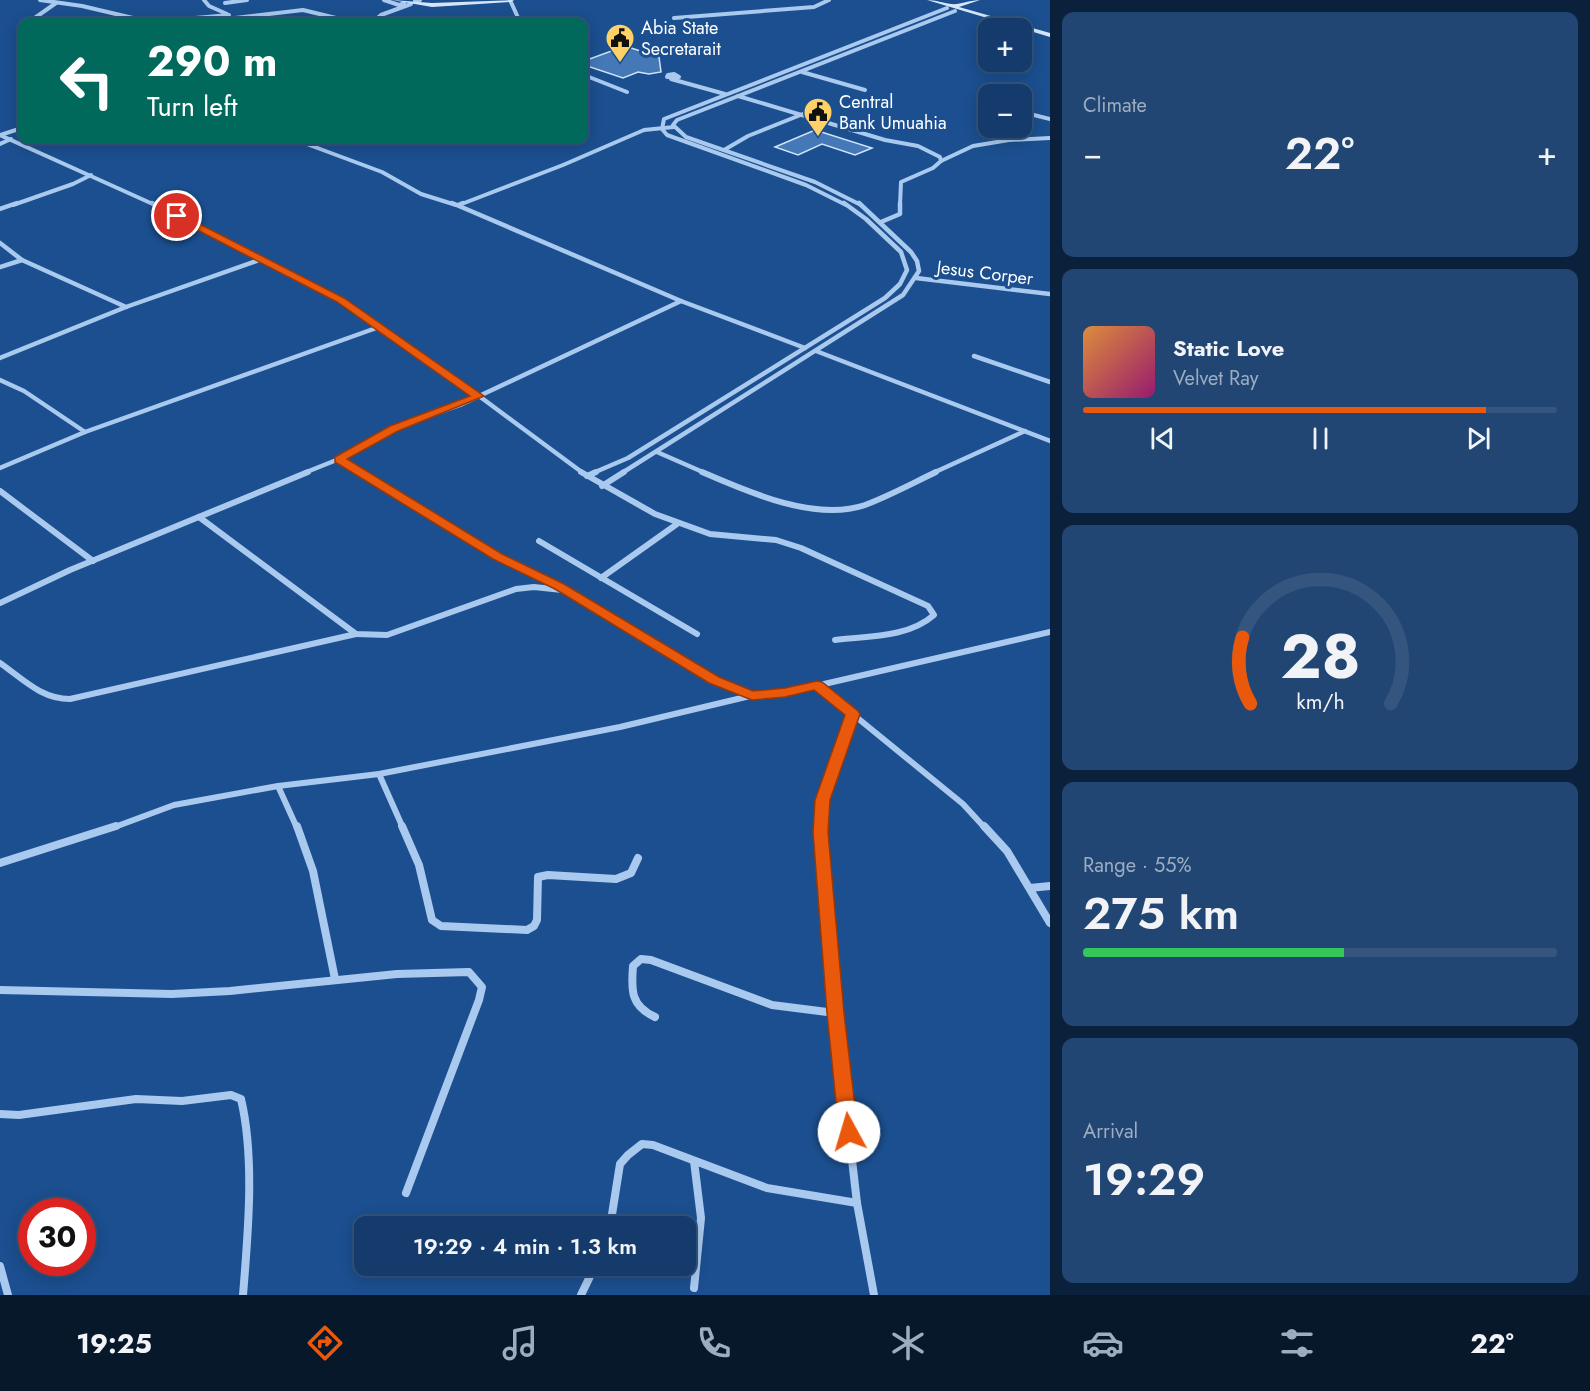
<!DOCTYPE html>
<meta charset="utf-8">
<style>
:root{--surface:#143b6b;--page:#214673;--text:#f1f3f6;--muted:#9dadc1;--line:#33557e;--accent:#ea580c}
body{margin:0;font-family:Jost,sans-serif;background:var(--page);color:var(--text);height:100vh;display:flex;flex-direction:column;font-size:22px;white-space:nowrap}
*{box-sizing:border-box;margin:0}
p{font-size:20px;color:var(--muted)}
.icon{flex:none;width:33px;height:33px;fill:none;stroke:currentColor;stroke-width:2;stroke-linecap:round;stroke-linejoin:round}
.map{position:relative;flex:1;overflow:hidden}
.details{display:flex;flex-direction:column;gap:12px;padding:12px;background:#0b203b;width:540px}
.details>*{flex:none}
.top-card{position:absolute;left:18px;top:18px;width:570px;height:126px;border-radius:12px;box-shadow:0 3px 15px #0003,0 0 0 2px var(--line);background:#00695c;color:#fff;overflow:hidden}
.fabs{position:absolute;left:978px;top:18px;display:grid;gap:12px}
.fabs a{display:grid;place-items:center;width:54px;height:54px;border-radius:12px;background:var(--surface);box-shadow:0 3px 15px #0003,0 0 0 2px var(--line);font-size:30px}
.speed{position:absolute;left:18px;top:1198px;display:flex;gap:12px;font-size:30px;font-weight:700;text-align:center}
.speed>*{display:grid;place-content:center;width:78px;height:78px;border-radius:50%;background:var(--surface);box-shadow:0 3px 15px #0003,0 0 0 2px var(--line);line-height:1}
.speed .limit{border:9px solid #d22;background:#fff;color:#111}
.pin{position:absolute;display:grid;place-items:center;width:51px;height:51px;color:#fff;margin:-26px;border:3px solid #fff;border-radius:50%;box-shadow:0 2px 6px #0007}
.me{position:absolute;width:66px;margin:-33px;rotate:354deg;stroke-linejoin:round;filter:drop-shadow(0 0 4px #0008)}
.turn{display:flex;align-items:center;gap:21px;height:126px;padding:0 30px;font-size:27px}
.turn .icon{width:78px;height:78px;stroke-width:2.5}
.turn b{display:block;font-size:42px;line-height:51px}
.big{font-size:45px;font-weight:600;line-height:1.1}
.details .tile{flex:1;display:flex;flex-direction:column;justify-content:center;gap:9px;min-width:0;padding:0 21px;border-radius:12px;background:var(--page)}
.details .dial{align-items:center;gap:0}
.dial svg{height:156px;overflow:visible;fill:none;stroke:var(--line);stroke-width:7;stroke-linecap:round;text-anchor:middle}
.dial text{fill:var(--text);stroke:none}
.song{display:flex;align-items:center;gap:18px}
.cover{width:72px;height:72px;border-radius:9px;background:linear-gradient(135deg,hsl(30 70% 55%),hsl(320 70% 35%))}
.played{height:6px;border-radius:3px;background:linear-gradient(90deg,var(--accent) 85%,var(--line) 85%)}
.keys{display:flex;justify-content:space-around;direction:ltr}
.heat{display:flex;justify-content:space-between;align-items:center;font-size:33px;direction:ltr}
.charge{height:9px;border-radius:4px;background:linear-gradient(90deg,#34c759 55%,var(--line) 0)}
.trip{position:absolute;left:354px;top:1216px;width:342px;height:60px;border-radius:12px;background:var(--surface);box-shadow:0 3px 15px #0003,0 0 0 2px var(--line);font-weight:600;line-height:60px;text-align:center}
.menu{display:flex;height:96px;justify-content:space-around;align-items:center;background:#08182b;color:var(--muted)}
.menu .icon{width:42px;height:42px}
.menu .active{color:var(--accent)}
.menu b{font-size:27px;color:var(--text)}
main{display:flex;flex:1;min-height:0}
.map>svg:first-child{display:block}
.building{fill:#4478b7;stroke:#cfe3fa;stroke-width:1.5}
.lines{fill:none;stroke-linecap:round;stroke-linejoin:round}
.street-far3{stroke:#a9c9ee;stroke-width:4}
.street-far2{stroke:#a9c9ee;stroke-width:4.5}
.street-far1{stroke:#a9c9ee;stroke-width:6}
.street{stroke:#a9c9ee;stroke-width:8}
.secondary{fill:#d6e6fa;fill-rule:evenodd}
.route{fill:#ea580c;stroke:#983908;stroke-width:1.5}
.labels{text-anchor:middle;stroke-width:6;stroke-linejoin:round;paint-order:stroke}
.far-poi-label{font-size:18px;fill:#fff;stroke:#1b4f8f;text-anchor:start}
.far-street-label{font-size:18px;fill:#fff;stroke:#1b4f8f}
</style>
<main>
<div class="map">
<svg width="1050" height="1295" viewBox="0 0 1050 1295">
<rect width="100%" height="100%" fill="#1b4f8f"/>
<g class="building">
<path d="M625 46 659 57 661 72 649 74 638 72 623 78 584 65V61Z"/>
<path d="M815 130 872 148 855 155 822 144 798 155 775 147Z"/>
</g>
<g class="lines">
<g class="street-far3">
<path d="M40 0 82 6 150 22 229 15"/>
<path d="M204 0 209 6 227 14"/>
<path d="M384 0 399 5 404 3"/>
<path d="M510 0 520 22"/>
<path d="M415 1 420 0"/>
<path d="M225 3 247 0"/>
<path d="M235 18 303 10 336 18"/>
<path d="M674 18 814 7 829 0"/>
<path d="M29 22 56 3"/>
<path d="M234 22 242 21"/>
<path d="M373 22 381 15 411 4"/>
<path d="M802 72 865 90"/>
<path d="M674 74 679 77H667L668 75Z"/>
<path d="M584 75 627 92"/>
<path d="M671 79 725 94"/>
<path d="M738 96 885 140 918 146 940 157 941 161 933 168 901 182 900 205"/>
<path d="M1022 112 1050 119"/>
<path d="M0 135 155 205"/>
<path d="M0 135 22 128"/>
<path d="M296 140 382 172 421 194 456 205"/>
<path d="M0 144 11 139"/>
<path d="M724 150 748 136 803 114"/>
<path d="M941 161 973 146 1009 140 1050 138"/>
<path d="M13 205 73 184 91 175"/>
<path d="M459 205 563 165 644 130 674 127"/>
<path d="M846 205 806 185 667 135 662 129 664 119 947 8"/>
<path d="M861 205 815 182 686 137 673 125 677 120 955 11"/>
</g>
<g class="street-far2">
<path d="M152 203 341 300 479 396 583 473"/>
<path d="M452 203 681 301"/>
<path d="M458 205 463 203"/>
<path d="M0 209 17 203"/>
<path d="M881 222 900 214V203"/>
<path d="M0 243 22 260"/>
<path d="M0 267 22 260 126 307"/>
<path d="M916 278 1050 294"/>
<path d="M816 351 1050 441"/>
<path d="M974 356 1050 382"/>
<path d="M0 358 126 307 262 259"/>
<path d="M0 380 24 391 85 432 379 327"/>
<path d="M657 452 705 473"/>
<path d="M339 459 363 473"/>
<path d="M0 468 85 432"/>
<path d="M304 473 339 459 394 428 460 405 681 301 805 348"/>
<path d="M593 473 628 458 885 298 900 284 907 270 901 252 866 219 844 203"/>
<path d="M622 473 903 295 919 271 917 261 911 252 859 203"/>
<path d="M933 473 1025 431"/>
</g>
<g class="street-far1">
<path d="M360 472 498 556 559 586 714 680 752 695 785 693 1050 632"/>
<path d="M581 472 655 514 710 534 776 540 801 548 928 606 934 615C908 638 867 636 835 640"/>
<path d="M702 472C748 492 815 522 865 505 889 496 913 483 936 472"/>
<path d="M587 476 596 472"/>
<path d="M602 486 624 472"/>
<path d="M0 491 93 561"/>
<path d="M199 517 356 634 387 635 516 589 534 587 562 590"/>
<path d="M539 541 697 634"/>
<path d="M601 578 677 524"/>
<path d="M0 603 70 570 308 472"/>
<path d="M0 663C23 679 41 699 70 699L356 634"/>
<path d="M817 685 963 804 985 828"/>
<path d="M379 774 403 828"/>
<path d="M278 786 297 828"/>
<path d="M112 828 174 805 278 786 379 774 620 727 750 696"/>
<path d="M821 828 822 800 853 714"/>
</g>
<g class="street">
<path d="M297 826 313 871 335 979"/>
<path d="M402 826 419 865 432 920 441 926 527 930 534 926 537 920 538 877 548 875 616 879 631 873 638 858"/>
<path d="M821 826 835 1013 857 1203 874 1295"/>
<path d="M984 826 1007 851 1050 923"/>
<path d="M0 863 116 826"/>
<path d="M1030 888 1050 886"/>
<path d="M0 990 172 994 230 991 397 974 469 972 482 987 479 1000 406 1193"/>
<path d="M655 1017C631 1006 631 991 633 966L641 959 651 960 772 1005 835 1013"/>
<path d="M0 1114 19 1115 136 1099 182 1101 231 1095 241 1099C255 1158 248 1234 243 1295"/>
<path d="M694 1161 701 1218 694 1288"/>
<path d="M610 1227 620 1164 628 1155 642 1144 653 1145 767 1188 857 1203"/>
<path d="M0 1266 8 1295"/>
<path d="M581 1295 595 1266"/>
</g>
<g class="secondary">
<path d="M392 0 432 3 514 0 511 2 432 7Z"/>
<path d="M927 0C936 0 943 3 951 4 960 5 970 0 980 0L959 7 1050 33V37Z"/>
</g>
</g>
<path class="route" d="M174 214H180L344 298 484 396 398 431 347 459 502 554 564 584 719 677 753 691 785 688 817 681 822 682 858 711 860 714 830 800 828 832 844 1013 858 1132 855 1137 849 1140 842 1137 839 1132 827 1013 813 832 815 800 845 715 814 690 785 697 752 700 709 683 555 589 493 559 335 462V457L390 426 470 396 337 302 174 218Z"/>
<defs>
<g id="civic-pin" transform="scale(1.5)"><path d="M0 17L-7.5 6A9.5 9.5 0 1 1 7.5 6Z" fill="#ffd166" stroke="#1b4f8f"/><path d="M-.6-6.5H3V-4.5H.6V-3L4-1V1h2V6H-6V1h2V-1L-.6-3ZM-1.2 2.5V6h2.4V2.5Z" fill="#111"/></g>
</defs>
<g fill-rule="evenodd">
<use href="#civic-pin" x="620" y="38"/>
<use href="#civic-pin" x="818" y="112"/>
</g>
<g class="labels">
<g class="far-poi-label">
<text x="641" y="34">Abia State<tspan x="641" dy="21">Secretarait</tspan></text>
<text x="839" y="108">Central<tspan x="839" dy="21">Bank Umuahia</tspan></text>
</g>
<g class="far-street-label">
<text transform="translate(985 273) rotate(7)" y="6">Jesus Corper</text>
</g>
</g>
</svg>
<div class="fabs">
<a>+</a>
<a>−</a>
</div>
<div class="speed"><div class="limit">30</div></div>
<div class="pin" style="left:177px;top:216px;background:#d93025"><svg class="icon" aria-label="arrive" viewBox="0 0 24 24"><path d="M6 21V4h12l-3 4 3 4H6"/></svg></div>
<svg class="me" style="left:849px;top:1132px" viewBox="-20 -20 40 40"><circle r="19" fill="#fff"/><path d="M0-13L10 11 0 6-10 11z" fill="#ea580c"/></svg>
<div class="trip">19:29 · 4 min · 1.3 km</div>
<div class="top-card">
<div class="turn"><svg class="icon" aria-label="left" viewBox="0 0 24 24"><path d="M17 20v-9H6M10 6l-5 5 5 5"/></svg><div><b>290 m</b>Turn left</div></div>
</div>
</div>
<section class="details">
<div class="tile"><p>Climate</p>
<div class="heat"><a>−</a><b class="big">22°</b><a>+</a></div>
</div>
<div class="tile">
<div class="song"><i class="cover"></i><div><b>Static Love</b><p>Velvet Ray</p></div></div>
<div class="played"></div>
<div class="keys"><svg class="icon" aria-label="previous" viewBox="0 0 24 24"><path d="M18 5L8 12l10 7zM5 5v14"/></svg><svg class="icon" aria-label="pause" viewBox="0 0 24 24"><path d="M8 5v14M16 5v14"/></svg><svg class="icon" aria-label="next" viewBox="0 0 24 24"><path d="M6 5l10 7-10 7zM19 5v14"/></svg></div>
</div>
<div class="tile dial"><svg viewBox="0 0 100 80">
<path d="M14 69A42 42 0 1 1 86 69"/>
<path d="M14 69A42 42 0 0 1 10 35" stroke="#ea580c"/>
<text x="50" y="56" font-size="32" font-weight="700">28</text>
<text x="50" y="72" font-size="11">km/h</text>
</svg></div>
<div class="tile"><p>Range · 55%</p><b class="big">275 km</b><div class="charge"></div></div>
<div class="tile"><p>Arrival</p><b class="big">19:29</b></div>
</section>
</main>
<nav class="menu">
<b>19:25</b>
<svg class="icon active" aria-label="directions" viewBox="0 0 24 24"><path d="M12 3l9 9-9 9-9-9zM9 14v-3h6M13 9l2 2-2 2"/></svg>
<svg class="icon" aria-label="music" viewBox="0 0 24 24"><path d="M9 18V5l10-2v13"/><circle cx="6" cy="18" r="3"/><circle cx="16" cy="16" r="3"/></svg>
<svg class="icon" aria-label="phone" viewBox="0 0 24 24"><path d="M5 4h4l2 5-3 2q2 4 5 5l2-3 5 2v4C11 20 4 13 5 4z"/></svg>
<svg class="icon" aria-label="climate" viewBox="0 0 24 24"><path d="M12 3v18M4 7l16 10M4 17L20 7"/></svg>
<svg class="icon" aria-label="car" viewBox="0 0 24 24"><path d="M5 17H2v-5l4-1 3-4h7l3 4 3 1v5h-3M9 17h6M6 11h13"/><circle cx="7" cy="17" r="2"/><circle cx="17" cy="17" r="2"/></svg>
<svg class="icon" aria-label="filters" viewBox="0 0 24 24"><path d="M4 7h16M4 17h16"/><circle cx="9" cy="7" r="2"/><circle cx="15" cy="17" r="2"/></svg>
<b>22°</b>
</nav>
